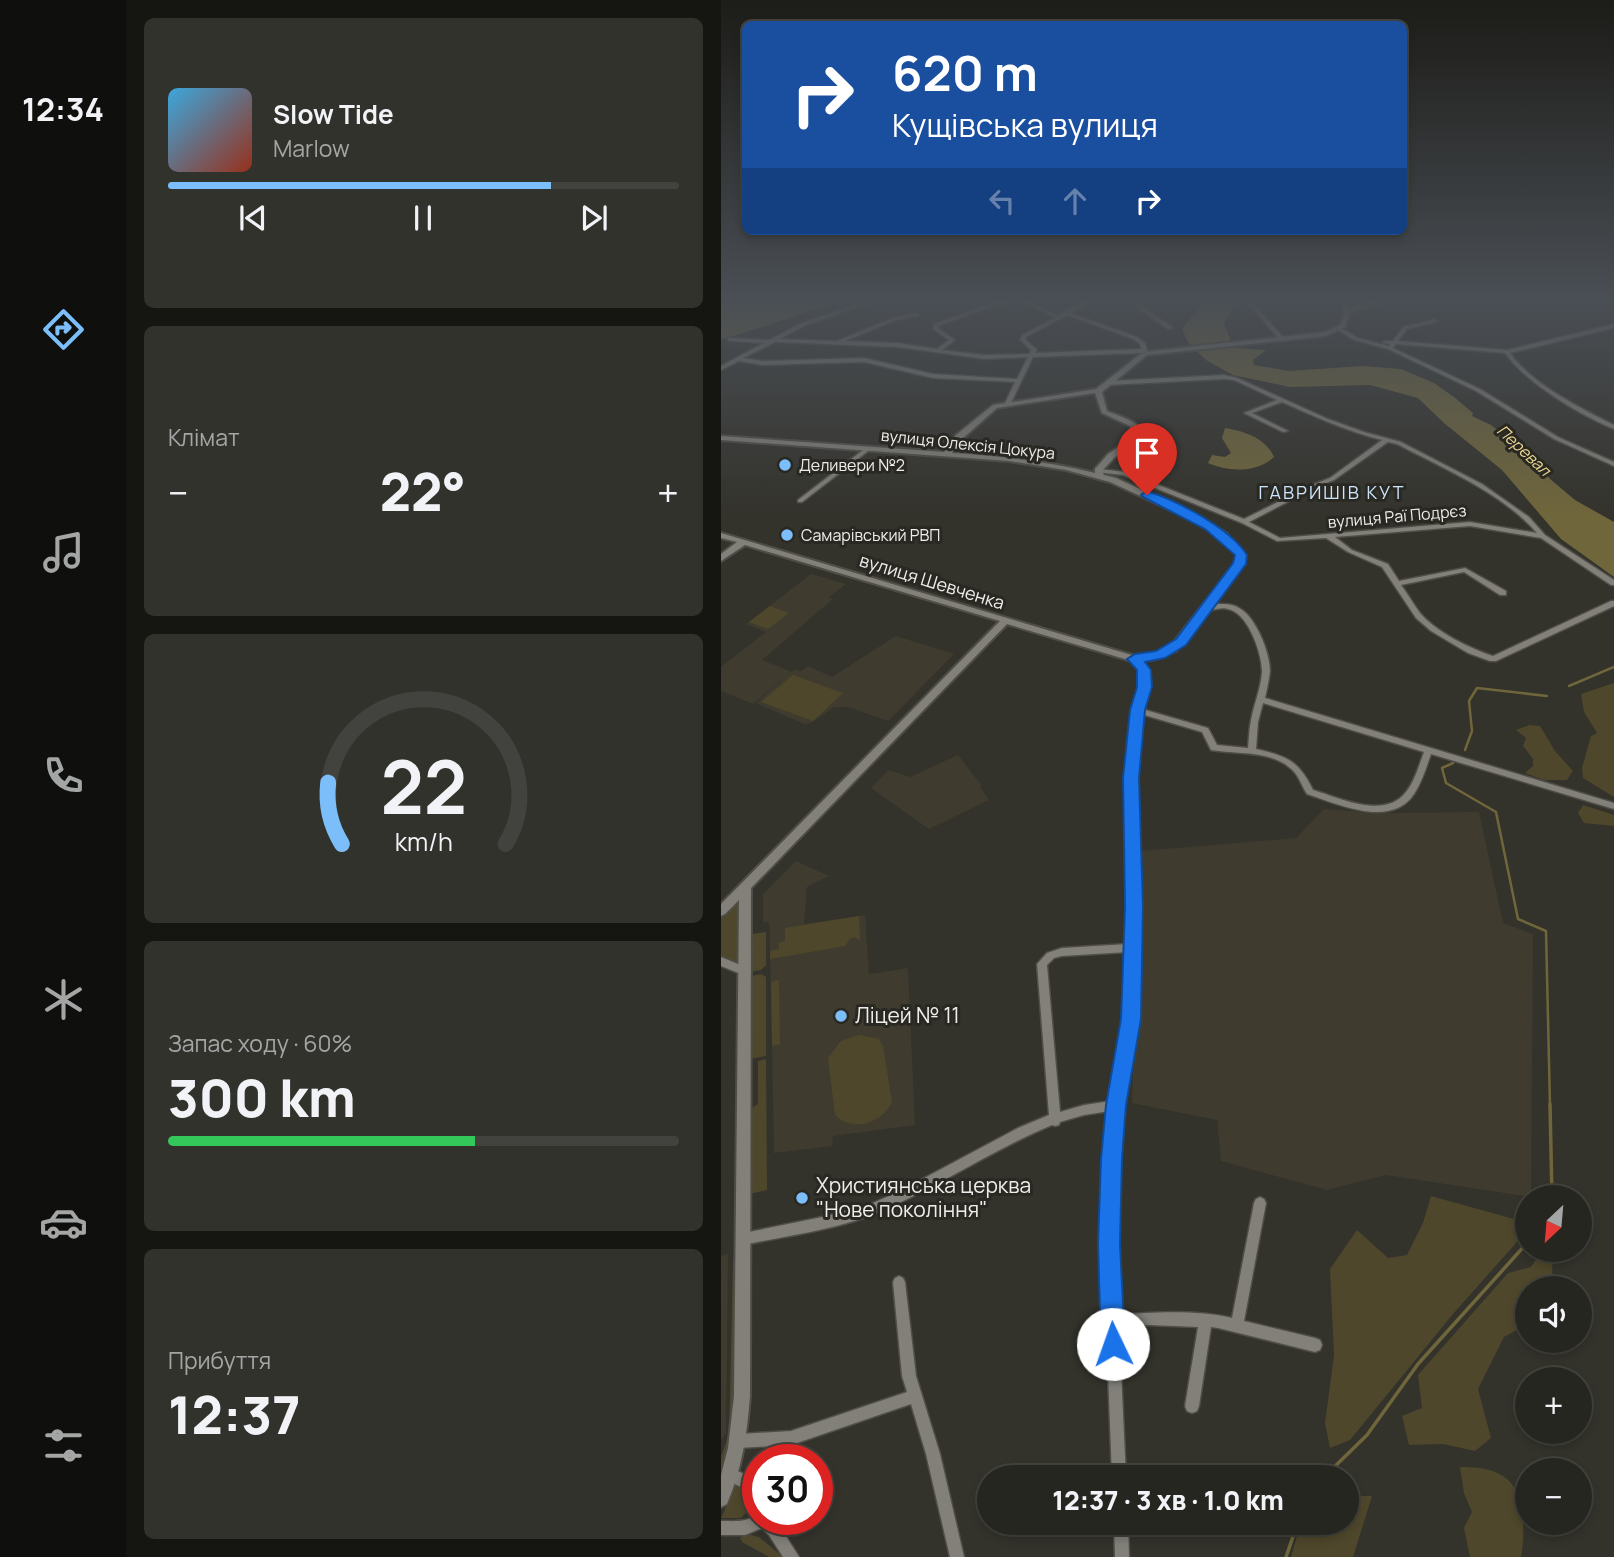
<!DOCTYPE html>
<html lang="uk">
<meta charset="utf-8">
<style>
:root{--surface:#262620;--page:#32322d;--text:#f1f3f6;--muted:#a4a5a5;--line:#42433e;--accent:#7cbef9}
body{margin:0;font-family:Manrope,sans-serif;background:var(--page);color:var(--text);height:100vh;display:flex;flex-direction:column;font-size:26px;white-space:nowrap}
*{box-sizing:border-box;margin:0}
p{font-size:23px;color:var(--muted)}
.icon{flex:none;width:38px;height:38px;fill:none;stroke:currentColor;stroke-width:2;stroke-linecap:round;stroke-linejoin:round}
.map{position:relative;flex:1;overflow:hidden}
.details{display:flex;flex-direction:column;gap:18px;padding:18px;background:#151512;width:595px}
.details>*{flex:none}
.guide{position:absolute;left:21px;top:21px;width:665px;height:214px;border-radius:10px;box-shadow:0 4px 10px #0003,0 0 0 2px var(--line);background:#1a4fa0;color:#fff;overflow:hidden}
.needle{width:46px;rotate:206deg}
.fabs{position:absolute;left:794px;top:1185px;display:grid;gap:14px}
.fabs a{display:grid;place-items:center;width:77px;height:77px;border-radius:50%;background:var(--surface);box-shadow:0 4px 10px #0003,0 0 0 2px var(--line);font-size:35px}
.speed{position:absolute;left:21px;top:1444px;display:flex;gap:14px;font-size:35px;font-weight:700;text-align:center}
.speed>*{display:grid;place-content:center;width:91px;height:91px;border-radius:50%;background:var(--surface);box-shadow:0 4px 10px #0003,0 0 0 2px var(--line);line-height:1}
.speed .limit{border:10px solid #d22;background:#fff;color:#111}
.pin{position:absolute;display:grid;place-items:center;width:60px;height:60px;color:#fff;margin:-72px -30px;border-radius:50% 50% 50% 0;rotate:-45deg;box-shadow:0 0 7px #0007}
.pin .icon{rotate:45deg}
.me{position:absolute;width:77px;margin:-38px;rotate:357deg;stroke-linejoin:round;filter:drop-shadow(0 0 5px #0008)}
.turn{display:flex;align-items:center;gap:24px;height:147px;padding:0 35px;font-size:32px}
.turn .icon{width:91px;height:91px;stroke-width:2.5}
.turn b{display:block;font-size:49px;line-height:60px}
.lanes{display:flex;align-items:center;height:66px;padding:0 35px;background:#0003;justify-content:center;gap:35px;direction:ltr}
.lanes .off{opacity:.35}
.big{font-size:52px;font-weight:800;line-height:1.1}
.details .widget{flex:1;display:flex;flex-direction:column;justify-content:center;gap:10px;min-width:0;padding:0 24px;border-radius:10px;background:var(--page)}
.details .dial{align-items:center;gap:0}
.dial svg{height:182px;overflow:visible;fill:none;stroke:var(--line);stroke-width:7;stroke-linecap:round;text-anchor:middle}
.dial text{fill:var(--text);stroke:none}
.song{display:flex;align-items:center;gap:21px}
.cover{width:84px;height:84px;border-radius:10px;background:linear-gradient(135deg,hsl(200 70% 55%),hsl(10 70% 35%))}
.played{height:7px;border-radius:4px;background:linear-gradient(90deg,var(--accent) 75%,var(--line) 75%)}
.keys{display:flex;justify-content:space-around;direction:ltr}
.heat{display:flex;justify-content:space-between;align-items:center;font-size:38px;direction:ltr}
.charge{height:10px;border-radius:5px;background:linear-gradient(90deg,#34c759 60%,var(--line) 0)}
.trip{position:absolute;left:256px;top:1465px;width:382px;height:70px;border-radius:35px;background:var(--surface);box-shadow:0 4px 10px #0003,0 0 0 2px var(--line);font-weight:800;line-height:70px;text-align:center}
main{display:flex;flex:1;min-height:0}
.tab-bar{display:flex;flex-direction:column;width:126px;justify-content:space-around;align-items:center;background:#0f0f0d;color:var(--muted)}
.tab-bar .icon{width:49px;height:49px}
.tab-bar .selected{color:var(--accent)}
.tab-bar b{font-size:32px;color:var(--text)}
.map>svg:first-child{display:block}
.built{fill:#3f3c2f}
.green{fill:#4e472b}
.water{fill:#70663b}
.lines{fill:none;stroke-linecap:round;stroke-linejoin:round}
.stream-far1{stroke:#70663b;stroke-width:2.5}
.stream{stroke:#70663b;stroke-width:3.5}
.minor-casing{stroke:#4e4d47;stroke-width:3}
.tertiary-casing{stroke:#4e4d47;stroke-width:4}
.minor{fill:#828079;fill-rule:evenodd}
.tertiary{fill:#828079;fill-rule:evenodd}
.route{fill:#1a73e8;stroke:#114b97;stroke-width:2}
.poi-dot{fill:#7cbef9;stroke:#292822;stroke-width:2.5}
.labels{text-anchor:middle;stroke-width:6;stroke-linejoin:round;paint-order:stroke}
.far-street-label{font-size:16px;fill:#eeede9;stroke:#292822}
.far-water-label{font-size:16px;font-style:italic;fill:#ead891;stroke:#292822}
.far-poi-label{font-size:16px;fill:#eeede9;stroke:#292822;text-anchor:start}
.far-quarter-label{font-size:18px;letter-spacing:2px;fill:#cce4fb;stroke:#292822}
.street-label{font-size:18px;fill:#eeede9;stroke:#292822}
.near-poi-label{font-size:21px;fill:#eeede9;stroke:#292822;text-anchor:start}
</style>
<main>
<nav class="tab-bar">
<b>12:34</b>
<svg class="icon selected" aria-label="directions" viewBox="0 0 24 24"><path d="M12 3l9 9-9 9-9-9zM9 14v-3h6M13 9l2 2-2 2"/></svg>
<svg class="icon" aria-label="music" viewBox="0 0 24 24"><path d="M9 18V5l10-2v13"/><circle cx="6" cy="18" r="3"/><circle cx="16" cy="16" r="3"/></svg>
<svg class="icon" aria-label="phone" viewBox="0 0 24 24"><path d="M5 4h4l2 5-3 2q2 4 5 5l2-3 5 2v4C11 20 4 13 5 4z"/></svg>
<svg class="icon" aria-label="climate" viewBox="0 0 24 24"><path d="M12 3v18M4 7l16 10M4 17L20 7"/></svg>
<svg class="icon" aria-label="car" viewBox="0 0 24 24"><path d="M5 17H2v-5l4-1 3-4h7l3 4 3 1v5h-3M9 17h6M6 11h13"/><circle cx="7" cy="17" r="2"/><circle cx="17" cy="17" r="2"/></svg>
<svg class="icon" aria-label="filters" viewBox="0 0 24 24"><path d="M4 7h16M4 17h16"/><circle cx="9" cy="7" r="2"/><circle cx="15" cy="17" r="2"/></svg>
</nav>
<section class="details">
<div class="widget">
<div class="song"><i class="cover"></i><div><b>Slow Tide</b><p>Marlow</p></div></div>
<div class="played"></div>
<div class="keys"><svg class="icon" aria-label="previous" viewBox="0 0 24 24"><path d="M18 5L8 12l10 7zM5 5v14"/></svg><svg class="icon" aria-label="pause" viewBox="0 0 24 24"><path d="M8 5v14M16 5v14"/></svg><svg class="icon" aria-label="next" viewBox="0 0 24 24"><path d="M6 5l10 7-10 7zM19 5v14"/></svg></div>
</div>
<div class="widget"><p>Клімат</p>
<div class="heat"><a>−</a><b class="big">22°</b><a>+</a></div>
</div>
<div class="widget dial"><svg viewBox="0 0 100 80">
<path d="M14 69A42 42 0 1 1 86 69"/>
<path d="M14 69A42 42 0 0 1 8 42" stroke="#7cbef9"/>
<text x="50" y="56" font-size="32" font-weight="700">22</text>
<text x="50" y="72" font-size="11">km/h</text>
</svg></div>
<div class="widget"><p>Запас ходу · 60%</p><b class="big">300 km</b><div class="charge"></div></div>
<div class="widget"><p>Прибуття</p><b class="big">12:37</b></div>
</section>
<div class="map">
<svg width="893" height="1557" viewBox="0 0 893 1557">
<rect width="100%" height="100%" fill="#33322b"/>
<g class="built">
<path d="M90 574 125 584 108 597 112 599 41 660 71 672 74 669 80 671 87 666 111 677 175 636 233 654 167 721 127 707H113L90 723 83 724 35 703 67 674 32 704 0 691V667L45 632 25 624Z"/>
<path d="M237 755 261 786 259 787 268 800 208 829 150 788 168 770 189 777Z"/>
<path d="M603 809 658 813 758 812 782 923 812 934 810 1197 665 1175 606 1190 500 1161 496 1120 411 1103 419 851 575 838Z"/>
<path d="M75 861 108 876 86 887 83 924 144 915 148 974 187 968 194 1125 112 1136 111 1146 53 1153 49 944 48 922H42V894Z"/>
<path d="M7 1254 5 1433 0 1440V1256Z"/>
</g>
<g class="green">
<path d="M49 606 68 613 47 629 28 622Z"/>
<path d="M72 675 122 693 92 721 40 702Z"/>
<path d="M893 683V797L862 778 861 768 870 736 876 733 863 712 860 694Z"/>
<path d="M808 725 819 726 834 751 852 771 846 780H823L804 773 812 766V759L802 746 805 738 795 730Z"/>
<path d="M862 805 893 815V826L863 823 857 813Z"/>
<path d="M14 903 20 904 18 962 15 963 0 958V915Z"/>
<path d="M138 916 139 941 134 937 129 938 124 946 49 959V951L58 949V943L64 941V928Z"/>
<path d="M45 932V965L40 970 30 972V934Z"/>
<path d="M40 974 45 977V1056L29 1059 30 976Z"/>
<path d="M58 980 59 1044 51 1046 50 982Z"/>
<path d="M138 1035 158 1039 162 1046 171 1102C161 1123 132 1133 114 1115L107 1058 120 1041Z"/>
<path d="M45 1059 46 1190 28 1194 29 1109 37 1104V1061Z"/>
<path d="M710 1196 800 1221 803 1234 732 1314 629 1440 609 1448 604 1423 613 1355 609 1269 636 1230 667 1258 686 1255 702 1223Z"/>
<path d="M821 1250H846V1254L831 1261 832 1288H807V1324L783 1337 757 1389 770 1438 754 1451 722 1444 688 1445 681 1416 701 1408 697 1375 787 1273 810 1267Z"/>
<path d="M12 1259H16L14 1435 0 1485V1456L8 1435Z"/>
<path d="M739 1467C756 1467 777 1468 790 1483 804 1498 804 1538 800 1557H749L743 1528 751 1512 743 1493Z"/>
<path d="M16 1483 28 1492 31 1502 27 1511 20 1518H0Z"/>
<path d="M625 1496H651L632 1557H570L580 1523 625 1522Z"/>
<path d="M25 1534 38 1537 62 1557H48L21 1542 19 1538Z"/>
</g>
<g class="water">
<path d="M31 299H126L0 340V303Z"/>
<path d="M485 299H518L503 323 509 339 508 342 514 348 545 350 532 360 533 365 568 371 641 366 680 369 713 383 733 397 752 413 751 416 770 425 818 463 829 479 854 500 893 522V577L840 539 781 470 723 423 697 398 649 385 569 387 512 375 485 360 467 342 461 329Z"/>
<path d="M504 428C523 431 545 438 553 457 535 473 508 472 487 463L491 455 504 457 510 453 501 438Z"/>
</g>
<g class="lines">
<g class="stream-far1">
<path d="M848 686 893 667"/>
<path d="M744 750 751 731 748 701 756 688 826 696"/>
<path d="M732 763 721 768 725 783 775 812 797 919 825 931 829 1106"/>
</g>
<g class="stream">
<path d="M829 1104 831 1197"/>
<path d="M603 1477 646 1435 697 1364 807 1242"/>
<path d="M565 1557 577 1522"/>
</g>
<g class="minor-casing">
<g id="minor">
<path d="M151 299H158L83 326 59 339 116 341 172 318 195 313 198 315 197 316 175 320 124 341 177 343 216 349 228 340 212 329 213 324 272 303 298 300V299H304L337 316C344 310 365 299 375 299L350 313 416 337 424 343 427 353 424 355 421 353 312 357 290 403 287 405 284 403 294 382 212 378 143 362 42 365 18 361 0 370V366L43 343 9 341 7 340V338L48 340 79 324ZM303 302 334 318 301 335 299 340 310 350 308 354 263 355 221 350 234 340 217 328V326L275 305ZM346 315 412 339 419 344 420 349 314 353 316 350 305 340V337ZM54 342 177 347 263 359 307 357 296 379 212 374 143 358 42 361 22 358Z"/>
<path d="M411 299H416L423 308 451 327V329H447L419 310Z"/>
<path d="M523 299H528L564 339V341H560Z"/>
<path d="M621 299H625L628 312 623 311Z"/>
<path d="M714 319 717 321 716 322 686 329 677 341 786 350 893 324V328L789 353C812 385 858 407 893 425V429C859 415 805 383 784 353L675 344 672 348 759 389 837 437 893 462V466L833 439 755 391 667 349 633 340 615 329 620 328 637 338 668 346 669 344 662 343V341H672L682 327Z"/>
<path d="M503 375 516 378 607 419 643 432 680 442 761 484 808 517 824 535 893 580V585H890L820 538 749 526 614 537 631 550 667 564 678 581 744 568 785 591V595H779L743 572 680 585C687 594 692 604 699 613 715 632 748 648 772 656L890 601H893V606L775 661H769L747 653 710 631 695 618 661 567 627 552 605 538 556 541 521 523 402 475 375 472V470L377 469 405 472 523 519 591 485 609 478 661 440C626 431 594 417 561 402L531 413 567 431 562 432 523 413 556 400 513 380 503 379 388 385 385 383 388 381ZM667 442 676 444C723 469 780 492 816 533L749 522 559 538 528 522 595 487 613 480Z"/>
<path d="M146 447 151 448 81 502H77V500Z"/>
<path d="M497 604C505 604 512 604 518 608 535 617 549 653 549 671 548 680 546 689 544 698L893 803V809L710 754C705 768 701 782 693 794 670 829 617 804 586 794 582 788 579 780 575 774 555 749 517 755 490 750L481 732 420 714 414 778 418 907 415 1019 401 1105 394 1244 398 1315C432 1312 478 1310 511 1318L533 1203 535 1199 539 1197 543 1199 545 1203 523 1321 594 1338 599 1340 601 1345 599 1350 594 1352 497 1328 490 1327 478 1406 476 1411 471 1413 466 1411 464 1406 477 1327 428 1325 398 1328 405 1477H391L382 1244 389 1111 363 1115 339 1122 338 1125 334 1126 331 1125C271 1150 218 1187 158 1212 116 1230 68 1235 23 1245L19 1243 17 1239 19 1235 23 1233 106 1216 152 1203 179 1191 297 1128 328 1115 316 964 326 953 341 948 407 944 408 907 406 778 412 710 419 687V670L410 659 411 657H417C433 677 427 686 421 709L487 728 496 745 527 748C528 738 528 729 530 720 533 704 540 688 541 672 541 654 528 616 510 610 501 606 492 610 483 612L479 610 480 608ZM542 703 703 752C698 765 694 781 685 792 664 820 619 798 592 790 578 761 566 756 535 749L537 722ZM407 952 405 1019 390 1101 363 1105 339 1112 326 965 333 958 341 956Z"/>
<path d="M0 957 29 969 30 972 29 975 25 976 0 966Z"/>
<path d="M178 1276 182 1278 184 1282 195 1376 219 1454 243 1557H229L205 1454 190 1404 70 1445 18 1448 13 1446 11 1441 13 1436 18 1434 70 1431 186 1392 181 1376 172 1282 174 1278Z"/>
<path d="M10 1468 30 1477 37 1485V1504L32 1502 20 1487 5 1480 3 1475 5 1470Z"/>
<path d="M37 1513V1519H52L58 1525 78 1557H62L48 1535 41 1528 24 1535H0V1521C13 1521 27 1523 37 1513Z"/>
<path d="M393 1522H407L408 1557H394Z"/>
</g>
</g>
<g class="tertiary-casing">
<path id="tertiary" d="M661 299H670L629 312 624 327 605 336 426 355 381 392 386 411C401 417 416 421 426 434L393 458 381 471 383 475 395 478 478 516 506 534 524 555 521 566 455 651 435 659 414 662 286 624 30 888 29 1396C26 1434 21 1469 6 1504L0 1507V1475L7 1448 13 1396 18 900 4 914 0 916V904L279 621 24 545 0 561V554L16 542 0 538V533L414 656 430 654 449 647 514 564 516 555 500 538 472 520 389 482 345 470 288 461 0 440V436L223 452 235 435 272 405 375 389 422 352 604 332 619 325 624 310ZM374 393 381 413 407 425 418 434 387 454 374 469V473C327 461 279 456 231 453L241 439 276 408Z"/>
</g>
<use href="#minor" class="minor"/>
<use href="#tertiary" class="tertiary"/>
</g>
<linearGradient id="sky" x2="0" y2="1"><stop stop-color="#1c1c18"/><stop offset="0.58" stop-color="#4a4f55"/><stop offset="1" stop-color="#4a4f55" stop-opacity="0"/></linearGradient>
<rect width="893" height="517" fill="url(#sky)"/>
<path class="route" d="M426 491C457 501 509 528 526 555L525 564 465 645 444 658 424 662 430 670 431 687 424 710 418 778 422 907 420 1019 405 1105 401 1159 399 1244 404 1344 400 1352 392 1356 383 1352 380 1344 377 1244 380 1159 385 1105 400 1019 404 907 402 778 409 710 416 687V670L406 659 414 654 435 651 455 639 512 563 514 555 484 529 422 497 420 495Z"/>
<g class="poi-dot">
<circle cx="64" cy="465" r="7"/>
<circle cx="66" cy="535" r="7"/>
<circle cx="120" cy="1016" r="7"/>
<circle cx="81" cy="1198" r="7"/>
</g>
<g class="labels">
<g class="far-street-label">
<text transform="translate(247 444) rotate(6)" y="6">вулиця Олексія Цокура</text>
<text transform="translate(676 516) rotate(-5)" y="6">вулиця Раї Подрєз</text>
</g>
<g class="far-water-label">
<text transform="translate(803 450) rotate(43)" y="6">Перевал</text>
</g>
<g class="far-poi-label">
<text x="78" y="471">Деливери №2</text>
<text x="80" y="541">Самарівський РВП</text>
</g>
<g class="far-quarter-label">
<text x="611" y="499">ГАВРИШІВ КУТ</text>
</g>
<g class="street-label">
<text transform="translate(211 582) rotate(17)" y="6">вулиця Шевченка</text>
</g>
<g class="near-poi-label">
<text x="134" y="1023">Ліцей № 11</text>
<text x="95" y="1193">Християнська церква<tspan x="95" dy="24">"Нове покоління"</tspan></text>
</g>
</g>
</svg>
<div class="fabs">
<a><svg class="needle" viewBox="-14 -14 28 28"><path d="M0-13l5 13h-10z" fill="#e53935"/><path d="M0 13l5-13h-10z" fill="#a4a5a5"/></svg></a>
<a><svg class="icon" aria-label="sound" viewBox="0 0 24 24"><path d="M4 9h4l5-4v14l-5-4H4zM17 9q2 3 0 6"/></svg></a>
<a>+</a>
<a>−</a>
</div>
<div class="speed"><div class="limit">30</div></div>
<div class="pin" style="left:426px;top:495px;background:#d93025"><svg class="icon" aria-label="arrive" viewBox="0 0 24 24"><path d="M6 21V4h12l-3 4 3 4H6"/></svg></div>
<svg class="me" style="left:392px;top:1344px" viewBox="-20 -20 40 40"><circle r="19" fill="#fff"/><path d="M0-13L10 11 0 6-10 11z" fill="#1a73e8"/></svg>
<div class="trip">12:37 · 3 хв · 1.0 km</div>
<div class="guide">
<div class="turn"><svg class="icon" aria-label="right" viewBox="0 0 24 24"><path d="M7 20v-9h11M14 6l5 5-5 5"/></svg><div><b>620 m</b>Кущівська вулиця</div></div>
<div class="lanes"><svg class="icon off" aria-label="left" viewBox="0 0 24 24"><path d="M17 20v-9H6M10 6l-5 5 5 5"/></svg><svg class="icon off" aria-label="ahead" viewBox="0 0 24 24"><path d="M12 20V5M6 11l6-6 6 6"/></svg><svg class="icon" aria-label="right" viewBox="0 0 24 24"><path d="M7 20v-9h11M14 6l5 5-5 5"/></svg></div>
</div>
</div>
</main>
